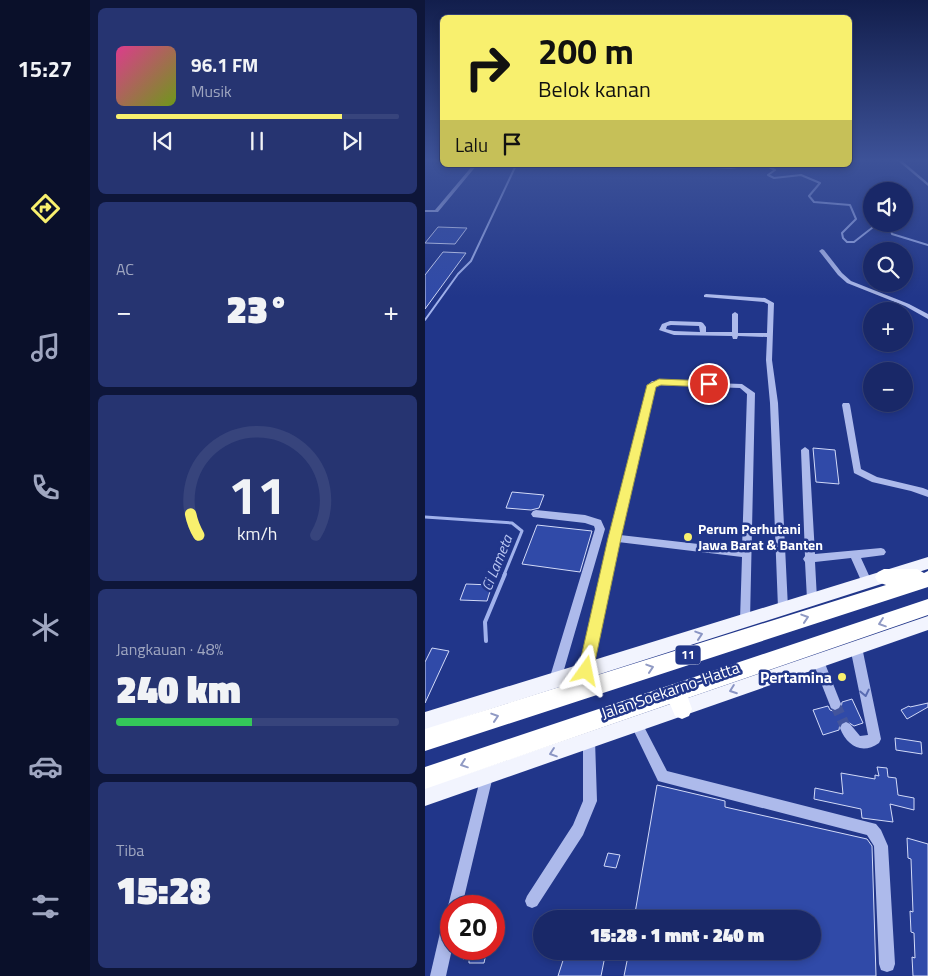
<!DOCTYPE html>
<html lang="id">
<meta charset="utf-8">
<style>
:root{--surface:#192868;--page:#263471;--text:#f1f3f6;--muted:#9fa6c0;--line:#37447c;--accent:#f8f06e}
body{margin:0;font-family:"Titillium Web",sans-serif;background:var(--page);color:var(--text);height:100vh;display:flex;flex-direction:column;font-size:19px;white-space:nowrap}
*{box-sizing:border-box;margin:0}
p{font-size:16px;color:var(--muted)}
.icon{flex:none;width:28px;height:28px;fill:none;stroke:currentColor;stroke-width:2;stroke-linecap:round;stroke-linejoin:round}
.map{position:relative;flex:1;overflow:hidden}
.drawer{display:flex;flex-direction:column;gap:8px;padding:8px;background:#0e1639;width:335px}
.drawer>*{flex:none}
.top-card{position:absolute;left:15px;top:15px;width:412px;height:152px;border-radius:8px;box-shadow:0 2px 8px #0003,0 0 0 1px var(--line);background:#f8f06e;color:#111;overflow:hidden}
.controls{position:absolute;left:438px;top:182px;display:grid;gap:10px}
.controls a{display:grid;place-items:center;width:50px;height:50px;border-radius:50%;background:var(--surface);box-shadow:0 2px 8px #0003,0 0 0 1px var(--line);font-size:25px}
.speed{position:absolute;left:15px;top:895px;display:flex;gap:10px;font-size:25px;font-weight:700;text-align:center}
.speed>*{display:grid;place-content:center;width:65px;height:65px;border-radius:50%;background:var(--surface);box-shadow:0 2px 8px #0003,0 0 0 1px var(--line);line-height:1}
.speed .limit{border:8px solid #d22;background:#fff;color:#111}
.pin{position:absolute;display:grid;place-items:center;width:42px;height:42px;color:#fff;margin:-21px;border:2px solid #fff;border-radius:50%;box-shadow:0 1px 5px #0007}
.me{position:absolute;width:55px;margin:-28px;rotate:12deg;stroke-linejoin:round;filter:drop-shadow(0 0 4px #0008)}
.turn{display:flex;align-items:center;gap:18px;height:105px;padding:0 15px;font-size:22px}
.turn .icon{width:65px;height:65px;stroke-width:2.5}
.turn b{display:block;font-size:35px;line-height:42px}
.then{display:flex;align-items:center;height:48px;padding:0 15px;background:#0003;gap:10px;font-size:19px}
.big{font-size:38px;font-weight:800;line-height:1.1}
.drawer .tile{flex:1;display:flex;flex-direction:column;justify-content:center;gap:8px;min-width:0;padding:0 18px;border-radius:8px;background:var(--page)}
.drawer .dial{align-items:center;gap:0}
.dial svg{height:130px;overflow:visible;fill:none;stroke:var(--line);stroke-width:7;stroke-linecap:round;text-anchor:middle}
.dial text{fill:var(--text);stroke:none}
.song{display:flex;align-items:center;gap:15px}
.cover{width:60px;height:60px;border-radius:8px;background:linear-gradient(135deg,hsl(330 70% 55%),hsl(80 70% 35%))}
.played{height:5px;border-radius:2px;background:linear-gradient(90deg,var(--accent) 80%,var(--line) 80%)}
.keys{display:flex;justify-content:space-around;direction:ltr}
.heat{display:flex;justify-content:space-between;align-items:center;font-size:28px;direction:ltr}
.charge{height:8px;border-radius:4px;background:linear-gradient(90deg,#34c759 48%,var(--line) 0)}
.trip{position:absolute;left:108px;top:910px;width:288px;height:50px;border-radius:25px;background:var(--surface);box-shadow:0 2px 8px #0003,0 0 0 1px var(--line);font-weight:800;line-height:50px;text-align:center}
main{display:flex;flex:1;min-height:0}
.tab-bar{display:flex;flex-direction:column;width:90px;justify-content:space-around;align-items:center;background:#0a102a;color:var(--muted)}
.tab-bar .icon{width:35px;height:35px}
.tab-bar .current{color:var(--accent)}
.tab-bar b{font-size:22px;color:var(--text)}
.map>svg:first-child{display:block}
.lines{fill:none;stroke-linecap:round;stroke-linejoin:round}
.stream-far2{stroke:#a1b2ec;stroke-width:2}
.stream-far1{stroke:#a1b2ec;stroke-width:3}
.stream{stroke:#a1b2ec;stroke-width:4}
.building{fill:#304aa8;stroke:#d2daf8}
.minor-tunnel{stroke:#42549c;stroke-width:11;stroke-dasharray:11 5.5;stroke-linecap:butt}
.minor{fill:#adbaeb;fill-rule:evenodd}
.major{fill:#f2f4fe;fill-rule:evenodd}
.highway{fill:#fff;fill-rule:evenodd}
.oneway{stroke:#909ac4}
.oneway2{stroke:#8a95c4}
.oneway3{stroke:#596bb1}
.route{fill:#f8f06e;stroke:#a19c48}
.poi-dot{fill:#f8f06e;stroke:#21368a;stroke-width:2}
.labels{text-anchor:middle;stroke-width:5;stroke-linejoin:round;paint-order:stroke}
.shield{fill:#21368a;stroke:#bcc3dc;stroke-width:1}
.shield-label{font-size:12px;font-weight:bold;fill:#fff}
.poi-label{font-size:14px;font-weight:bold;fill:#fff;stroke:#21368a;text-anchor:start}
.water-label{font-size:15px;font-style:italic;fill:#b9c6f2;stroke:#21368a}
.near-poi-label{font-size:16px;font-weight:bold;fill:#fff;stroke:#21368a;text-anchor:end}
.near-street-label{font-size:16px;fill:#fff;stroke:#21368a}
</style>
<main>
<nav class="tab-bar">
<b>15:27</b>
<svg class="icon current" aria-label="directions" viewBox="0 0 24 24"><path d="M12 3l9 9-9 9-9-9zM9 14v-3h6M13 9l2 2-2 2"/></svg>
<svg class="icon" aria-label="music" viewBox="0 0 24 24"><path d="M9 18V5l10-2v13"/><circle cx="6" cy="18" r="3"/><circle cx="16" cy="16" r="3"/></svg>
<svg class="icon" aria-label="phone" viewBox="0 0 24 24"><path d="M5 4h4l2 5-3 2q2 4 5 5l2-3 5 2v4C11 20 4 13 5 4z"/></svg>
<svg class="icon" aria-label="climate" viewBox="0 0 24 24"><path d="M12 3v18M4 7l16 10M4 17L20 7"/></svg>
<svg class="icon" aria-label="car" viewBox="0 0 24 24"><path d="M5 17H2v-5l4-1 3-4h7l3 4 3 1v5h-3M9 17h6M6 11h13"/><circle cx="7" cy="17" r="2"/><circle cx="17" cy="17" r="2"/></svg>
<svg class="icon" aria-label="filters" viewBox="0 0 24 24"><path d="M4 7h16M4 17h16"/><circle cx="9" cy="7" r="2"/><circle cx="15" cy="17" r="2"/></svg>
</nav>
<section class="drawer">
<div class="tile">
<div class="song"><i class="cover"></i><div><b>96.1 FM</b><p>Musik</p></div></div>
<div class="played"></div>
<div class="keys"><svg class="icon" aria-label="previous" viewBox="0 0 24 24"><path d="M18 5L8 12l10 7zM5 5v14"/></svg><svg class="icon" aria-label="pause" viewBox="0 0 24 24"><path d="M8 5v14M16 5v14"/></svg><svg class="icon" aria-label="next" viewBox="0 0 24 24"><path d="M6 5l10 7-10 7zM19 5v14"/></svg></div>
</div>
<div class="tile"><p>AC</p>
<div class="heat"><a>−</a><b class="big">23°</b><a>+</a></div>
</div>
<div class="tile dial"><svg viewBox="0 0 100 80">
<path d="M14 69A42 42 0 1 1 86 69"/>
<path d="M14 69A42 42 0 0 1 9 56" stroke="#f8f06e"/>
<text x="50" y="56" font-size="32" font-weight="700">11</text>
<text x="50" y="72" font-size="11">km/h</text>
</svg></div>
<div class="tile"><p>Jangkauan · 48%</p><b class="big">240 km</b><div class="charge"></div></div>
<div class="tile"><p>Tiba</p><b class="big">15:28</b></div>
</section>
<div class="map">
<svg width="503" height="976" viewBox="0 0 503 976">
<rect width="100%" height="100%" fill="#21368a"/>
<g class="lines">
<g class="stream-far2">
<path d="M255 165 306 168 326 165"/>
<path d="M340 165 350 170 343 175 349 178 376 175 395 183 384 196 389 202 425 205 431 219 417 233 418 238 422 242H429L452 224 464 225 467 234 503 245"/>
<path d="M0 320 33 274 46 261 91 165"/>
</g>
<path class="stream-far1" d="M0 517 87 523 97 531 79 575"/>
<path class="stream" d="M61 641 60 622 80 574"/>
</g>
<g class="building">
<path d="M13 227 42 228 30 244 0 243Z"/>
<path d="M18 252 41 253 0 309V275Z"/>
<path d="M388 448 410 450 414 484 391 482Z"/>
<path d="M87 492 119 495 114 508 106 510 81 508Z"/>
<path d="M112 525 167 531 155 572 97 564Z"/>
<path d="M41 584 67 585 62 601 35 600Z"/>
<path d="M7 648 24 651 0 703V662Z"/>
<path d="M427 699 438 723 429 726 420 720 415 723 414 730 398 735 388 710 403 706 405 710 411 712 416 709 417 702Z"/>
<path d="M503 703V707L482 719 476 710 484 706 485 707Z"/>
<path d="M470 738 496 742 497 754 471 750Z"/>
<path d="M452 767 462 768 463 777 471 778 473 795 489 798V810L465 804 468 822 437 818 436 809 389 799 390 788 418 794 416 773 450 779V775L454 776Z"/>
<path d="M232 785 300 801V807L442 839 447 846 451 976H199L204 951H386V919H209Z"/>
<path d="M482 838 503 844V976H488L487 957 490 958 489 933 486 932 485 911 488 912 486 859 483 858Z"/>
<path d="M183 853 195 855 191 868 179 866Z"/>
<path d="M40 949H62L59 963H44V959H38Z"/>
<path d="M141 951H181L176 976H133Z"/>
</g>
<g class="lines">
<path class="minor-tunnel" d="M410 704 421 728"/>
<g class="minor">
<path d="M472 160H476L503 183V186Z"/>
<path d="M48 165H52L13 212H0V210H10Z"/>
<path d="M397 249 399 250 417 273 426 281 484 304 503 314V319L480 306 422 283 413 275 395 252 394 251Z"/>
<path d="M281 294 340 298 349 303 347 360 353 403 363 608 362 611 358 613 354 611 353 608 345 403 341 360 342 337 313 336 312 339H308L307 336 249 335 234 330 237 324 245 321 276 322 278 323 281 327V332H307V314L310 312 313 314V333H342L343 304 339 302 279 297V295ZM246 325 274 326 275 332 249 331 241 329 242 326Z"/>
<path d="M227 381 317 384 330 393 325 620 324 624 320 625 316 624 315 620 317 557 193 542 167 671 165 675 161 677 157 675 155 671 184 538 223 385ZM231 385 315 388 322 394 317 549 195 535Z"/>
<path d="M418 403H424L425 405 436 469 452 477 498 488 503 490V497L486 491 447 482 429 473 417 405Z"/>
<path d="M380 447 384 450 390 554 456 548 459 549 461 552 459 555 436 558 447 582 446 585 442 586 438 585 426 558 390 562 392 599 391 602 387 604 383 602 382 599 380 562 378 559 380 556 376 450Z"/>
<path d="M111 510 160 515 176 520 180 529 136 680 134 684 130 686 126 684 124 680 170 529 169 526 160 523 108 517 106 514 108 511Z"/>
<path d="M431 642 435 643 437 647 456 739 454 743C437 755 422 746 415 728L417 724 421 722 425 724 435 736 443 735 425 647 427 643Z"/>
<path d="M393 654 397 656 416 704 414 708 410 710 406 708 387 660 389 656Z"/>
<path d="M211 717 215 719 242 771 451 824 456 830 463 846 470 964 468 970 462 972 456 970 454 964 449 846 442 835 233 781 205 723 207 719Z"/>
<path d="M164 734 168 736 170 740 172 801 158 835 112 906 107 908 102 906 100 901 102 896 148 825 158 801V740L160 736Z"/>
<path d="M62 770 67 771 68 776 37 906H26V912L23 906 56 776 57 771Z"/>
<path d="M26 912 27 949 21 976H5L18 920 21 915Z"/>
</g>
<g class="major">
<path d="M503 557V569L0 730V712Z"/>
<path d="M503 616V630L0 806V788Z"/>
</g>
<g class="highway">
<path d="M459 569H492L499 573 503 571V587L0 751V729L461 585 453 582 450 577 453 572Z"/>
<path d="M503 599V615L263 698 267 709 264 716 257 719 250 716 245 704 0 789V767Z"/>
</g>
</g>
<defs><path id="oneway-chevron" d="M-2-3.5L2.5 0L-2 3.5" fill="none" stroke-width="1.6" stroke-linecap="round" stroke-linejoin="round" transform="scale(1.25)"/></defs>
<g class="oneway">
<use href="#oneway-chevron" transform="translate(380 618) rotate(-18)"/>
<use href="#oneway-chevron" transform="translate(457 623) rotate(161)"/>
<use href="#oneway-chevron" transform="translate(225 668) rotate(-18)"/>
<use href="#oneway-chevron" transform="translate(70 717) rotate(-18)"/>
<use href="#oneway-chevron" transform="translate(39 764) rotate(161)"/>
</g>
<g class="oneway2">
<use href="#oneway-chevron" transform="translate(274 635) rotate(-18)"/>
<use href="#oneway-chevron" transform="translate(308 690) rotate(160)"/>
<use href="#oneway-chevron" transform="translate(128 753) rotate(161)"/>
</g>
<use class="oneway3" href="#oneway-chevron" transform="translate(440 693) rotate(78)"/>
<linearGradient id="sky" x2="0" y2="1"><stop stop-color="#121e4c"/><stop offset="0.54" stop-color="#3d5298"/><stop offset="1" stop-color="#3d5298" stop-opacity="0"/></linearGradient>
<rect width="503" height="297" fill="url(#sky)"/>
<path class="route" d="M234 379 284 381 289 384 284 387 236 385 231 387 196 538 168 671 166 676 161 678 155 676 153 671 183 538 222 385Z"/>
<g class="poi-dot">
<circle cx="263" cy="537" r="5"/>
<circle cx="417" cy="677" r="5"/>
</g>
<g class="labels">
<rect class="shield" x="250.5" y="645.5" width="25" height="19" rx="4"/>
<g class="shield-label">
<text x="263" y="659">11</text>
</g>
<g class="poi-label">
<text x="273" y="534">Perum Perhutani<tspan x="273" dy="16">Jawa Barat &amp; Banten</tspan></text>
</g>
<g class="water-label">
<text transform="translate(72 563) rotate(-68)" y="5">Ci Lameta</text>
</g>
<g class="near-poi-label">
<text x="407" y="683">Pertamina</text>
</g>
<g class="near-street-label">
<text transform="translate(245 690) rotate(-19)" y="6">Jalan Soekarno-Hatta</text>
</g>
</g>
</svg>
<div class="controls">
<a><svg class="icon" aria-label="sound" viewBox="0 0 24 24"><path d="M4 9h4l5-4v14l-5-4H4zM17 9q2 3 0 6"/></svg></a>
<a><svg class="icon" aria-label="search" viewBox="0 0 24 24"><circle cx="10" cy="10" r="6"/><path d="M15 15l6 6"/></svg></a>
<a>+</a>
<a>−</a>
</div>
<div class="speed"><div class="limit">20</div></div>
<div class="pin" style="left:284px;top:384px;background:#d93025"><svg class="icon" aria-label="arrive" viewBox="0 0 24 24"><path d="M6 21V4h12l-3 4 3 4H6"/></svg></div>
<svg class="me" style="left:161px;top:671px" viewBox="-20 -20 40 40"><path d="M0-17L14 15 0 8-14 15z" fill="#f8f06e" stroke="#fff" stroke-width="4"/></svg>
<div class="trip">15:28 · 1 mnt · 240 m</div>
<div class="top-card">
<div class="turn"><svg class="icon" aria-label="right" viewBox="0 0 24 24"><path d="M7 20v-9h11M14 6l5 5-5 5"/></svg><div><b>200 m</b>Belok kanan</div></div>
<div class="then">Lalu<svg class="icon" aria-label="arrive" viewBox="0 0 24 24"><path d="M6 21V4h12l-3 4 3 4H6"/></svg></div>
</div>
</div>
</main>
